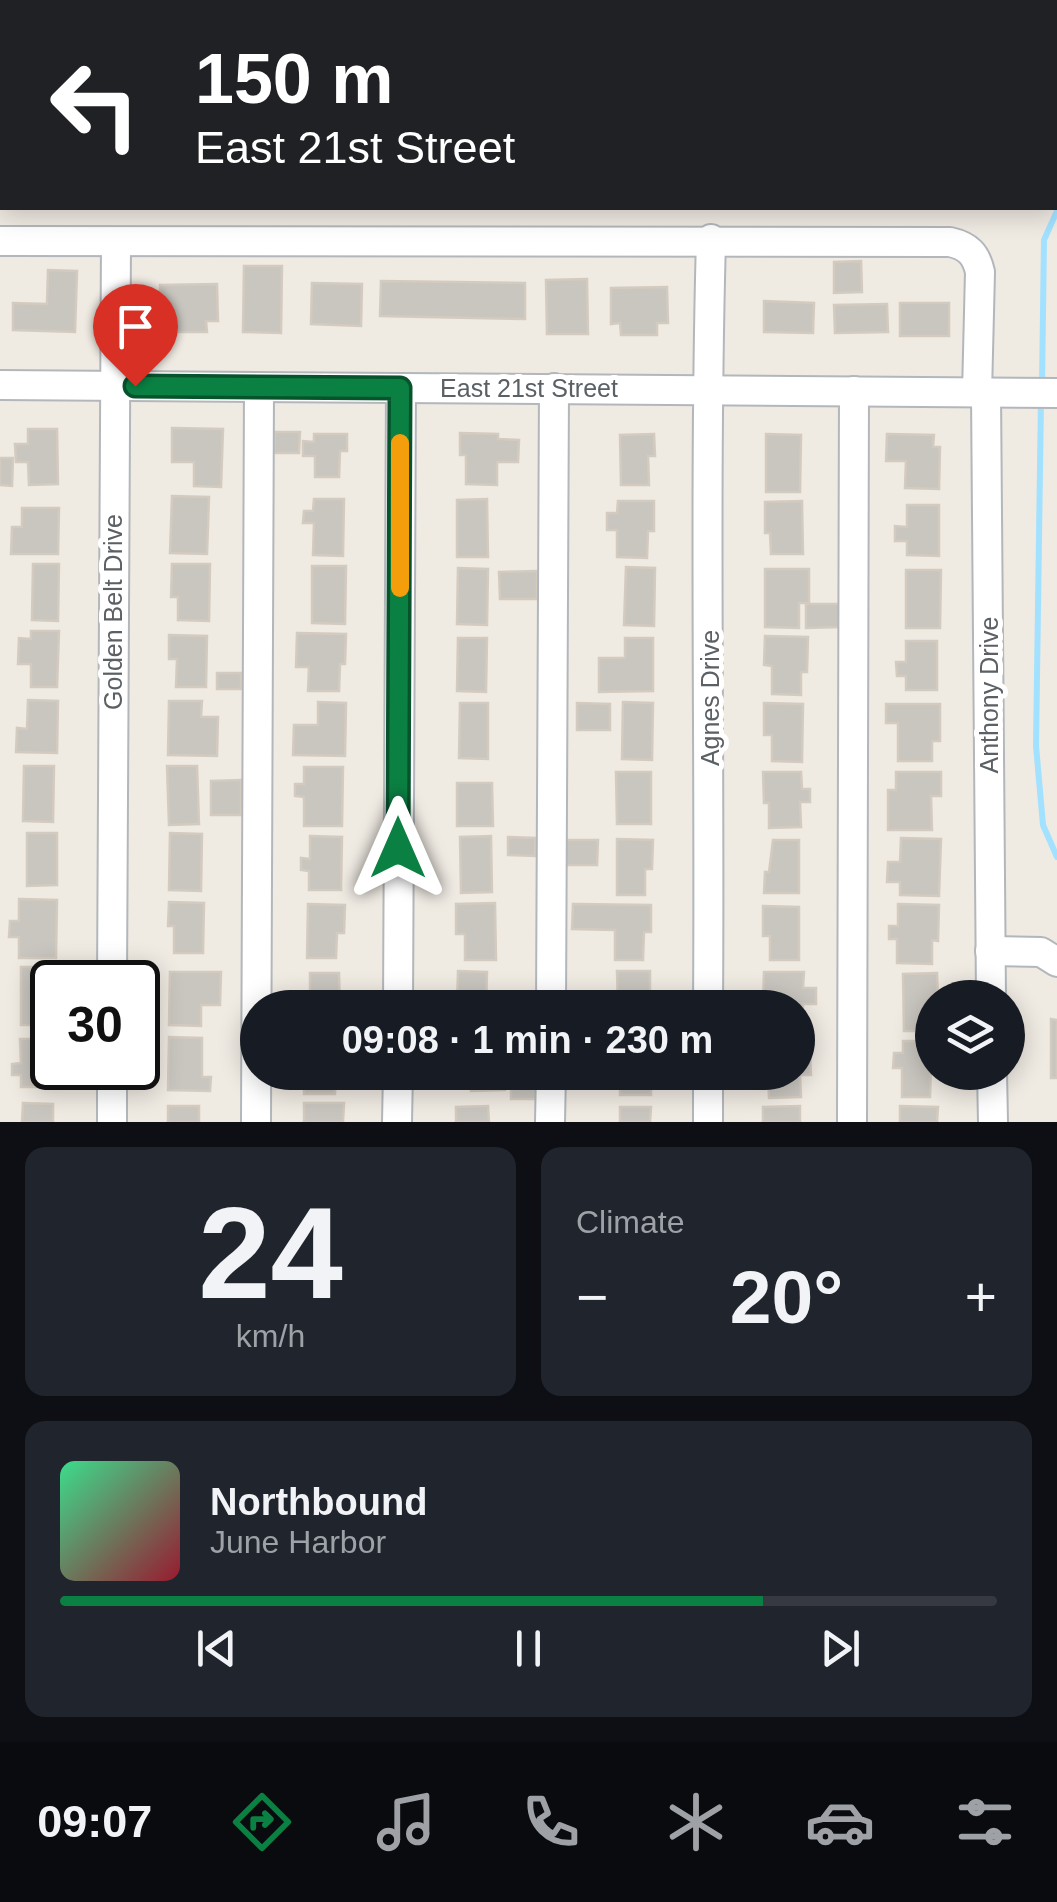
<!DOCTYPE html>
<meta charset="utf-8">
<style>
:root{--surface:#171b24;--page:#20242c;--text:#f1f3f6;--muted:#9ea1a6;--line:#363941;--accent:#0b8043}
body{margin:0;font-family:Helvetica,sans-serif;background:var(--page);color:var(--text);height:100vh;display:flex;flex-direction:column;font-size:38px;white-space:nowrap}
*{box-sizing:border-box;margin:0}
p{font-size:32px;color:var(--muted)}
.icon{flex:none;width:55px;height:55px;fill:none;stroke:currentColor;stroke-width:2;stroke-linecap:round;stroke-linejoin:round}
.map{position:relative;height:1122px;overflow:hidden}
.panel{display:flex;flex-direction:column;gap:25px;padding:25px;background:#0d0f14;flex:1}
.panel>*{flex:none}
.hud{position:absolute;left:0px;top:0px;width:1058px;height:210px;box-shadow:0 5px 25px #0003;background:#202124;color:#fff;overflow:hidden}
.fabs{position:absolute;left:915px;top:980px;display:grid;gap:20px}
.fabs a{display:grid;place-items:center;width:110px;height:110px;border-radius:50%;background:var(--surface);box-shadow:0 5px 25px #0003;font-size:50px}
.speed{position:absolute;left:30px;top:960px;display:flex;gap:20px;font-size:50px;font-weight:700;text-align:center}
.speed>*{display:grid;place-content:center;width:130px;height:130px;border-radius:50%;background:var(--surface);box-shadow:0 5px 25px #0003;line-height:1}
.speed .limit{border:5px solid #111;border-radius:15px;background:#fff;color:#111}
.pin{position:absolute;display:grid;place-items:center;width:85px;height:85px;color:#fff;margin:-102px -42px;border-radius:50% 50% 50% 0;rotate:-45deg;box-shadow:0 0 10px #0007}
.pin .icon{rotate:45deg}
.me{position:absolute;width:110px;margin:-55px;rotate:0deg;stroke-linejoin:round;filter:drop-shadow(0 0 8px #0008)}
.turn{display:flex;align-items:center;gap:35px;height:210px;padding:0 30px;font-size:45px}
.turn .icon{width:130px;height:130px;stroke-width:2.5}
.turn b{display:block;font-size:70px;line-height:85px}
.big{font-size:75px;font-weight:700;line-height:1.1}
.panel .widget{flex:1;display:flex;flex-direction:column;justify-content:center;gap:15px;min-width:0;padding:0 35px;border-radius:20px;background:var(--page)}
.panel .dial{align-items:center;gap:0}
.dial b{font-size:130px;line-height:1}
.song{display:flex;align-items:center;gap:30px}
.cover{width:120px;height:120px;border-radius:15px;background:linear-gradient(135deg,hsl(150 70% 55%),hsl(350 70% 35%))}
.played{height:10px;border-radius:5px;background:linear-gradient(90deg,var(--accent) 75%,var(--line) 75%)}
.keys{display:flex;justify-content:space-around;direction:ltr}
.heat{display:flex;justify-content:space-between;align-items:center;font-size:55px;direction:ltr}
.panel .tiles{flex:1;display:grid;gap:25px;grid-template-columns:1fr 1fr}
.widget:last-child{grid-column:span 2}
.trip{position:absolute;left:240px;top:990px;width:575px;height:100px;border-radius:50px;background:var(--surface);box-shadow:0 5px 25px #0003;font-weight:700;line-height:100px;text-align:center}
.dock{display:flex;height:160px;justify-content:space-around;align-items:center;background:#090b0e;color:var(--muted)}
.dock .icon{width:70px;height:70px}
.dock .on{color:var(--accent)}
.dock b{font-size:45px;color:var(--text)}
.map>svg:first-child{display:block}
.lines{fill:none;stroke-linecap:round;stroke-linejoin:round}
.stream{stroke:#a2e1ff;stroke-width:6}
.building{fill:#c9c5bf;stroke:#d4cbc0;stroke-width:2.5}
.minor-casing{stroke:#b3b7bb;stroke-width:32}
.minor{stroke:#fff;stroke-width:28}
.route-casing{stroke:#07532c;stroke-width:25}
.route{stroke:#0b8043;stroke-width:18}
.slow{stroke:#f59e0b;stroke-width:18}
.labels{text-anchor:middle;stroke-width:10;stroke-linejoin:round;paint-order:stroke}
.street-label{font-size:25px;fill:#5b6064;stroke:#fff}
</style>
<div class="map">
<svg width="1057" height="1122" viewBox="0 0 1057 1122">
<rect width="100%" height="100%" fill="#efeae2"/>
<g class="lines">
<g class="stream">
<path d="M1042 386 1044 240 1057 211"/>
<path d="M1041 399 1036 746 1043 825 1057 857"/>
</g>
</g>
<g class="building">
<path d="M861 261 862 292 834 293V262Z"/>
<path d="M244 266H282L281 333 243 332Z"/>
<path d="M48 270 77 271 75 332 13 330V303L47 304Z"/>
<path d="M587 279 588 334H547L546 280Z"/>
<path d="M381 281 525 283V319L380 316Z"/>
<path d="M312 283 362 284 361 326 311 324Z"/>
<path d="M217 284 218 321H206L207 332H170V320L160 321V285Z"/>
<path d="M667 287 668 323H657V335H621L620 323 611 324V288Z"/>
<path d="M764 301 814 303 813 333 764 332Z"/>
<rect x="900" y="303" width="49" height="33"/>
<path d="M887 304 888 332 835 333 834 305Z"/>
<path d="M172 428 223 429 221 487 194 486V462H172Z"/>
<path d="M28 429H57L58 484 29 485 28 462H16L15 444H28Z"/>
<path d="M275 432H300L299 453H274Z"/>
<path d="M460 433 498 434V439L519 440 518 462H497V485L466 484V455H460Z"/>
<path d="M314 434H347V451H340L339 477H315V456H303V441L314 442Z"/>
<path d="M654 434 655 456H648L649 485H621L620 435Z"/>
<path d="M766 434 801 435 800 492H766Z"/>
<path d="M887 434 934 435 933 447H940L939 489 905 488 906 461H886Z"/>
<path d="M0 458H13L12 486 0 485Z"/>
<path d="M172 496 209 497 207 554 170 553Z"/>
<path d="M314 499H344L343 556 313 555 314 523H303L304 511H313Z"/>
<path d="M487 499 488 557H457V500Z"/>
<path d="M618 501H654V531H648L647 558 617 557V530H607V513H617Z"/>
<path d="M802 501 803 554H771L770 533H765V502Z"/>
<path d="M907 505H939V556L907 555V541H895V526L907 527Z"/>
<path d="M22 508H59L58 554H11L12 527H22Z"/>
<path d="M33 564H59L58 621 32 620Z"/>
<path d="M172 564H210L209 621 178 620V597H171Z"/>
<path d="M312 566H346L345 624 312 623Z"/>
<path d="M626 567 655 568 654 626 624 625Z"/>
<path d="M458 568 488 569 487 625 457 624Z"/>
<path d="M765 569H809V603H799V628L765 627Z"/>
<path d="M906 570H941L940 628H906Z"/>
<path d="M537 571V599H500L499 572Z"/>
<path d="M806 604H841V627L806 628Z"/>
<path d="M31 631H59L57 687H31V664H18L19 638 31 639Z"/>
<path d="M297 633 346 634 345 664H340L339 691H308L309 667H296Z"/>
<path d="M169 635 207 636 206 687H176L177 659H169Z"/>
<path d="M765 636 808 637 807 672H801V695L772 694V666L764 665Z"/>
<path d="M458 638H487L486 692 457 691Z"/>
<path d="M625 638H653V691L599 692V658H625Z"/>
<path d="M906 641H937V690H906V676H897L896 662H906Z"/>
<rect x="217" y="673" width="24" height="16"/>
<path d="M28 700 58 701 57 753 16 752 17 728 27 729Z"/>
<path d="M169 701H202L201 717H218L217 756 168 755Z"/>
<path d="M318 702 346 703 345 756 293 755 294 725H318Z"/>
<path d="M623 702 653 703 652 760 622 759Z"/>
<path d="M460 703H488V759L459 758Z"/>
<path d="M577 703 610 704V730H577Z"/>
<path d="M764 703 803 704 802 762 772 761V735H764Z"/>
<path d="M886 704H940V741H932V761H898V723H886Z"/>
<path d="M24 766H54L53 822 23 821Z"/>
<path d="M167 766H197L199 824 169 825Z"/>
<path d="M304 767H343L342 826H304V797L295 796V784H304Z"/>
<path d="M616 772H651V824H617Z"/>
<path d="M763 772H801L802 789H810V802H800L801 827 769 828V803H764Z"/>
<path d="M896 772H941V796H931L932 830H888V790H896Z"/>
<path d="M241 780V815H211V781Z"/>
<path d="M457 783H492L493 826H457Z"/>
<path d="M27 833H57V885L27 886Z"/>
<path d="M170 833 202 834 201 891 169 890Z"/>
<path d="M310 836 342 837 341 890H309V871L301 870V858L310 859Z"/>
<path d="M491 836 492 892 461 893 460 837Z"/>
<path d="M508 837 535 838V856L508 855Z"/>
<path d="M901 838 941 839 939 896 900 895V882H887L888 862H900Z"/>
<path d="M617 839 653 840 652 869H645V895H617Z"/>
<path d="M566 840H598L597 865H566Z"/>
<path d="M773 840H799V893H764L765 872H769Z"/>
<path d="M19 899 57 900 56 958H19V937H9L10 921H19Z"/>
<path d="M169 902 204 903 203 953H174V926H168Z"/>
<path d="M495 903 496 960H465V934H456V904Z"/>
<path d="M308 904 345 905 344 933H337L336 958H307Z"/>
<path d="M573 904 651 905V932H644L643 960H615V930L572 929Z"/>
<path d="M898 904 939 905 938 941 932 940V964L897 963V939H889V926H898Z"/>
<path d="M763 906 799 907V960H770V936H763Z"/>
<path d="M21 967H50L52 1025H21Z"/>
<path d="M458 971 487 972 486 1008H457Z"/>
<path d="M617 971H650V1008H618Z"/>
<path d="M170 972H221L220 1005H201V1026L169 1025Z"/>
<path d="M764 972H804L803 988H816V1004H803L802 1030H798V1008H771V1003H763Z"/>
<path d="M310 973H339L340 1008H300L299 999 310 998Z"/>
<path d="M937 973 938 998 930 1001 931 1031H904L903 974Z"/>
<path d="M1051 1019 1057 1020V1078H1051Z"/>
<path d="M169 1037 202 1038V1077H211L210 1091 168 1090Z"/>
<path d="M20 1039H51L52 1087H21V1075H12V1064L21 1063Z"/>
<path d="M798 1039H801V1053H810L811 1075H800L801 1097 769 1098 768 1072H798Z"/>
<path d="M903 1041H932L930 1097H902V1068H893L894 1053H903Z"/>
<path d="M304 1072H336L335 1094H304Z"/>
<path d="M471 1072H505V1090L471 1091Z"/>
<rect x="620" y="1072" width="31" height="23"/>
<path d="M511 1080 538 1081 537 1099H511Z"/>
<path d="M23 1103 53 1104V1122H22Z"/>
<path d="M304 1103H344L343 1122H304Z"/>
<rect x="168" y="1106" width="31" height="16"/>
<path d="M488 1106 489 1122H456V1107Z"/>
<path d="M800 1106V1122H763V1107Z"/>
<path d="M900 1106 938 1107 937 1122H900Z"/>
<path d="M620 1107H651L650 1122H620Z"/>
</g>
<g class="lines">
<g class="minor-casing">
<g id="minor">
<path d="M322 0V2"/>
<path d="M274 2V0"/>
<path d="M0 16H2"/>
<path d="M1055 18H1057"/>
<path d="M0 241 950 242C968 246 976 254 980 272L977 393"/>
<path d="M0 385 1057 393"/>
<path d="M986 393 991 998"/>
<path d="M990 951 1041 952 1057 962"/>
<path d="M112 982 116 242"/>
<path d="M398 1008 401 388"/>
<path d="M551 1008 554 388"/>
<path d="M708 1008C710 752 704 495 711 239"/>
<path d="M992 1072 993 1122"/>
<path d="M112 1122V1068"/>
<path d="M256 1122 259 387"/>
<path d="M397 1122 398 1072"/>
<path d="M550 1122 551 1072"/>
<path d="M708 1122V1072"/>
<path d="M852 1122 854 391"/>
</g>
</g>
<use href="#minor" class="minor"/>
</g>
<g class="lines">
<g class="route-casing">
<path id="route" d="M135 386 400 388 398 848"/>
</g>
<use href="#route" class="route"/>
<path class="slow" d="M400 588V443"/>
</g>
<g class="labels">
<g class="street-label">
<text x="529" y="397">East 21st Street</text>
<text transform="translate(113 612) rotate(-90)" y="9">Golden Belt Drive</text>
<text transform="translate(989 695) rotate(-90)" y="9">Anthony Drive</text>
<text transform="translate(710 698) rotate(-90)" y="9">Agnes Drive</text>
</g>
</g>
</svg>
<div class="fabs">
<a><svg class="icon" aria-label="layers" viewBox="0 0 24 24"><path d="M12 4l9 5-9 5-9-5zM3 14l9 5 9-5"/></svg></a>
</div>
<div class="speed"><div class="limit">30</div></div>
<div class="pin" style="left:135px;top:386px;background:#d93025"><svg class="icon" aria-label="arrive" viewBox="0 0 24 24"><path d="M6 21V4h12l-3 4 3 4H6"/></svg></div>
<svg class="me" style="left:398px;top:848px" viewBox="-20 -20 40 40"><path d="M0-17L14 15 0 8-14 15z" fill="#0b8043" stroke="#fff" stroke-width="4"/></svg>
<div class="trip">09:08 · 1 min · 230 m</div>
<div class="hud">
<div class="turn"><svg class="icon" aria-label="left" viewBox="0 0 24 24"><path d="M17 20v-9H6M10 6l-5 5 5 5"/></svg><div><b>150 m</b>East 21st Street</div></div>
</div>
</div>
<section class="panel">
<div class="tiles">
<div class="widget dial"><b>24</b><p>km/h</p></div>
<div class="widget"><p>Climate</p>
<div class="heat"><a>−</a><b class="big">20°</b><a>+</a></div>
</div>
<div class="widget">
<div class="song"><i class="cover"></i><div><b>Northbound</b><p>June Harbor</p></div></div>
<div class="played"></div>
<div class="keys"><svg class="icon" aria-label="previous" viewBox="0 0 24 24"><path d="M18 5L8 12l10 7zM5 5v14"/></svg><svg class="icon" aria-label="pause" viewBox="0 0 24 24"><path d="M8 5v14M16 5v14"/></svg><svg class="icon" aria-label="next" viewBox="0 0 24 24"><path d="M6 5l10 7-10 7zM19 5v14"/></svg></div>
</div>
</div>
</section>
<nav class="dock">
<b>09:07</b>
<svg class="icon on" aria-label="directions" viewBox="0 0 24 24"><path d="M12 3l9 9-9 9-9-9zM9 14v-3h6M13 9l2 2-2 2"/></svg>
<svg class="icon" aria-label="music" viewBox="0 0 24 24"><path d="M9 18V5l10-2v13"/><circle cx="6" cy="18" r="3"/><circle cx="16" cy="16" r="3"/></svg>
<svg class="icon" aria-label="phone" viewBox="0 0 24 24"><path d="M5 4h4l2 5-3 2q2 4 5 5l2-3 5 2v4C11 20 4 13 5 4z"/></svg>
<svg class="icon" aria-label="climate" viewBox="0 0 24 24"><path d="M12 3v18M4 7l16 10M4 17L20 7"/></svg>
<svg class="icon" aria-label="car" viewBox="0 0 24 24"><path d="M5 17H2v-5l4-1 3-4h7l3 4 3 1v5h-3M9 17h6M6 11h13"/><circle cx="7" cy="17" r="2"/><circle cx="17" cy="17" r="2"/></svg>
<svg class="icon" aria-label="filters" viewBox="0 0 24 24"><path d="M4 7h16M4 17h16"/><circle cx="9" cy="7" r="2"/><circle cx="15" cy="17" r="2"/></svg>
</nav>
